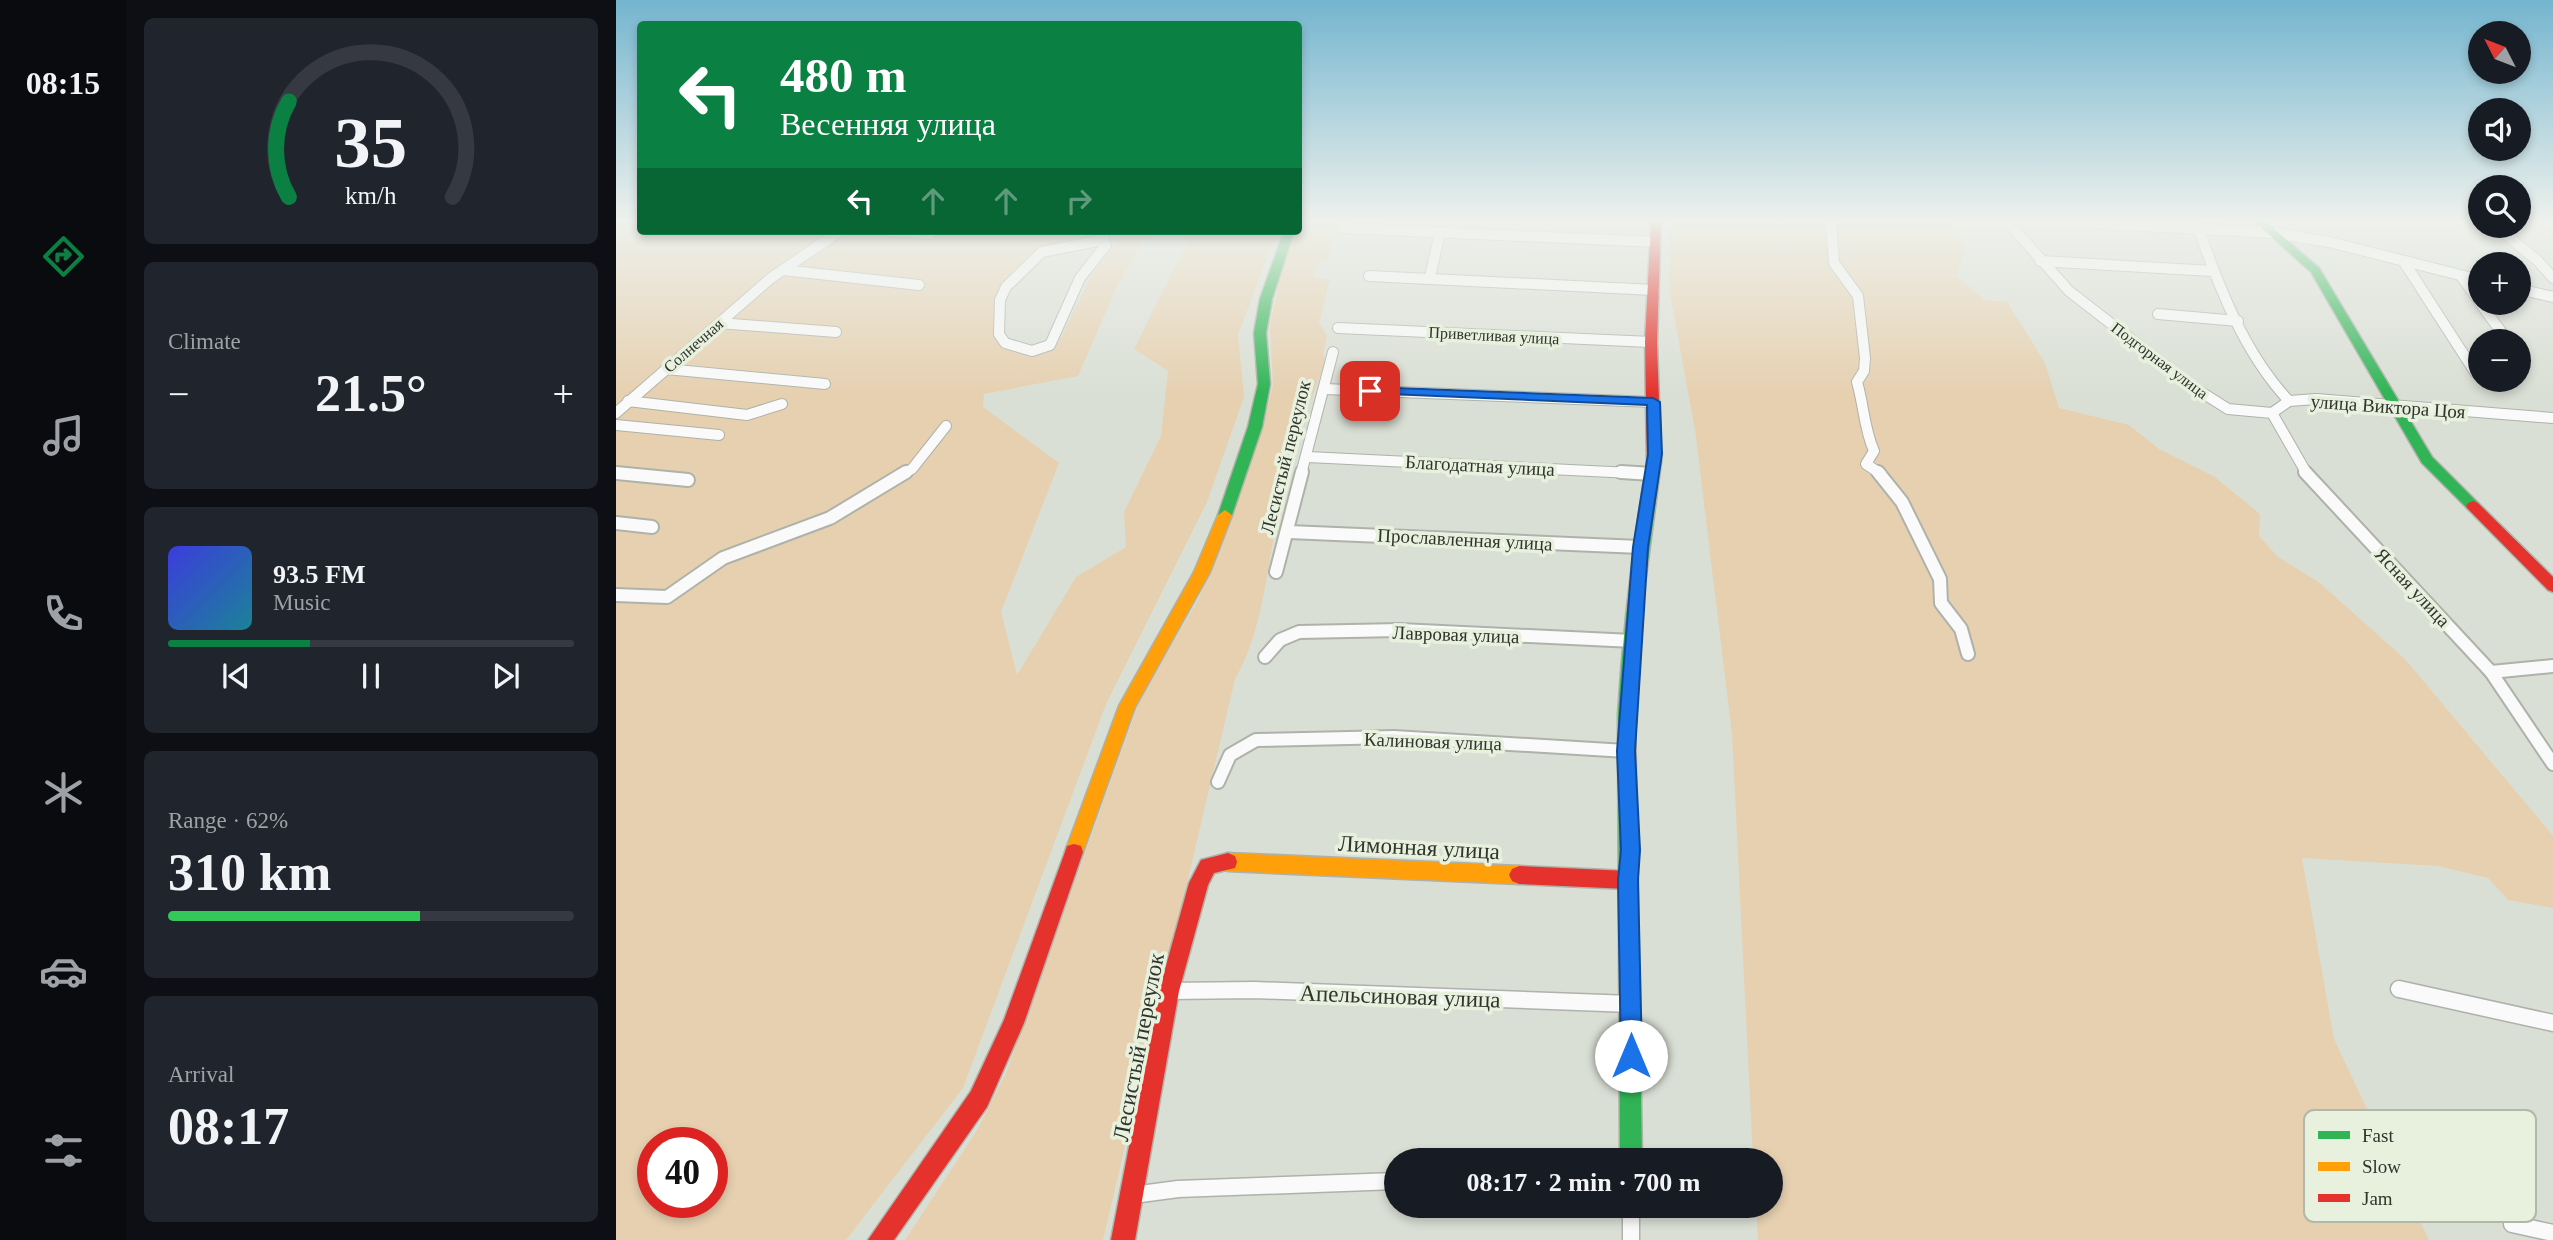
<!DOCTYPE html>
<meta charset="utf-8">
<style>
:root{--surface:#171b24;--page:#20242c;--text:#f1f3f6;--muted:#9ea1a6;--line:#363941;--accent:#0b8043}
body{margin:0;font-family:Georgia,serif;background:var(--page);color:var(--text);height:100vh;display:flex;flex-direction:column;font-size:26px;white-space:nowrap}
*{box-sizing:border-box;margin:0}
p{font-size:23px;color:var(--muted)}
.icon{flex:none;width:38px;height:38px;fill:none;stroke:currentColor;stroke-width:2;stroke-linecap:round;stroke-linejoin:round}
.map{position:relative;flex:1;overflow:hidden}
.sheet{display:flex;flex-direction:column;gap:18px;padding:18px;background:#0d0f14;width:490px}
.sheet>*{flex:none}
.top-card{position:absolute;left:21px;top:21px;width:665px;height:214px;border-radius:7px;box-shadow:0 4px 10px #0003;background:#0b8043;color:#fff;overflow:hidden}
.needle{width:46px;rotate:312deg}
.tools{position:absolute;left:1852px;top:21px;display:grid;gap:14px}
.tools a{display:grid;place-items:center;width:63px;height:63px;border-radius:50%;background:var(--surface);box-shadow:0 4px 10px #0003;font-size:35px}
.speed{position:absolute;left:21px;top:1127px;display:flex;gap:14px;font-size:35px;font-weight:700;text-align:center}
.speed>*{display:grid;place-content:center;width:91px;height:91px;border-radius:50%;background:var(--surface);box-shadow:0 4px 10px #0003;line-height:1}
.speed .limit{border:10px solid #d22;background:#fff;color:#111}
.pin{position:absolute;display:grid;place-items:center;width:60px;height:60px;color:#fff;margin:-30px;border-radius:14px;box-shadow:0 4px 10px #0006}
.me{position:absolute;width:77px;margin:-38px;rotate:0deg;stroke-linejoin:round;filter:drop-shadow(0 0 5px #0008)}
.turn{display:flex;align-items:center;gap:24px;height:147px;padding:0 28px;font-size:32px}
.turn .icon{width:91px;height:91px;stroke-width:2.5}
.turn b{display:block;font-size:49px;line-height:60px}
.lanes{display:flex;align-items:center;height:66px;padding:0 28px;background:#0003;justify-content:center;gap:35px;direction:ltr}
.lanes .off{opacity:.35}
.big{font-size:52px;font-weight:700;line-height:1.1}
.sheet .card{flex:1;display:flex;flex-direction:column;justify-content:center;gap:10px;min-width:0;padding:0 24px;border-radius:10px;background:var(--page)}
.sheet .dial{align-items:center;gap:0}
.dial svg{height:182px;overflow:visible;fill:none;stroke:var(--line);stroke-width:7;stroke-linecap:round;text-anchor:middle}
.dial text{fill:var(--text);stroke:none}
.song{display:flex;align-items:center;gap:21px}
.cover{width:84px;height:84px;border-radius:10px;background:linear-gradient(135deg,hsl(240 70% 55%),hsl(190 70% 35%))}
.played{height:7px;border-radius:4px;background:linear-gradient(90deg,var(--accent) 35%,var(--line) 35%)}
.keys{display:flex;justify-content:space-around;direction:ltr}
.heat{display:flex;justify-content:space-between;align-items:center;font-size:38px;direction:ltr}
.charge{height:10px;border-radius:5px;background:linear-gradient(90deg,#34c759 62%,var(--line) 0)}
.trip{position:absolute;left:768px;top:1148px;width:399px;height:70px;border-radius:35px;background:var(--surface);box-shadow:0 4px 10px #0003;font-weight:700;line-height:70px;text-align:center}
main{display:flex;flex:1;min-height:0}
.tab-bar{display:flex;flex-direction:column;width:126px;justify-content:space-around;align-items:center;background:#090b0e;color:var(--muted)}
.tab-bar .icon{width:49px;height:49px}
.tab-bar .active{color:var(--accent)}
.tab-bar b{font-size:32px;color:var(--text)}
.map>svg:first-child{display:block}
.green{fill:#e6d0b0;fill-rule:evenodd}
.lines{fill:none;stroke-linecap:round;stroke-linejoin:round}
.street-far2-casing{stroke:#aeb2aa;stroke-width:12}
.street-far1-casing{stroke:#aeb2aa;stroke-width:16}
.street-casing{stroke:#aeb2aa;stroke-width:19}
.fast-casing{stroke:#aeb2aa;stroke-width:3}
.slow-casing{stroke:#aeb2aa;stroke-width:3}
.jam-casing{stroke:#aeb2aa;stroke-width:3}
.street-far2{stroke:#f9faf9;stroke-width:10}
.street-far1{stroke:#f9faf9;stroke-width:12}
.street{stroke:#f9faf9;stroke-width:16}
.fast{fill:#30b455;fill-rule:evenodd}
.slow{fill:#ff9f0a;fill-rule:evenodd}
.jam{fill:#e5322d;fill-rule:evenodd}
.route{fill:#1a73e8;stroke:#114b97;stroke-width:2}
.labels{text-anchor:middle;stroke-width:7;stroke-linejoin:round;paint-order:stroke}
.far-street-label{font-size:16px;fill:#31342d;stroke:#e8f0de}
.street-label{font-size:19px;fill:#31342d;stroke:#e8f0de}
.near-street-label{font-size:23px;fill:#31342d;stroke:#e8f0de}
.key{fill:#e8f0de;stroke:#b1b8a9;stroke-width:2}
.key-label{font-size:19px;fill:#31342d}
</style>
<main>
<nav class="tab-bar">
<b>08:15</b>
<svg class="icon active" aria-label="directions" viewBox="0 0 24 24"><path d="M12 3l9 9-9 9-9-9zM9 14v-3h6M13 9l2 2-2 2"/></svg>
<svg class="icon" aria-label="music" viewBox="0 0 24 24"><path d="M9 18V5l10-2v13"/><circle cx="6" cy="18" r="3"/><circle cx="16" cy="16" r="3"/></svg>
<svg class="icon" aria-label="phone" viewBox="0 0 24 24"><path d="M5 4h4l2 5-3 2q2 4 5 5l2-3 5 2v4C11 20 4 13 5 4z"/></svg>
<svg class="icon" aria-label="climate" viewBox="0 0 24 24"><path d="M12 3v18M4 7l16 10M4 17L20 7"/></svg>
<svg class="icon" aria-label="car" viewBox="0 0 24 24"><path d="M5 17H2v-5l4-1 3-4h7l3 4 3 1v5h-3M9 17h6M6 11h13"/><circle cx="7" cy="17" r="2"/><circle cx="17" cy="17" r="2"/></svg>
<svg class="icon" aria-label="filters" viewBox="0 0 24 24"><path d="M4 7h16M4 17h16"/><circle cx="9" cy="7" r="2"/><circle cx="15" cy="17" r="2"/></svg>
</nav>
<section class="sheet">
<div class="card dial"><svg viewBox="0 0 100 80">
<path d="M14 69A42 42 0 1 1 86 69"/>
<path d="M14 69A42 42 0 0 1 14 27" stroke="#0b8043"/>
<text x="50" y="56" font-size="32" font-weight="700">35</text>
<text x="50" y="72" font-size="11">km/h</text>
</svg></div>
<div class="card"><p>Climate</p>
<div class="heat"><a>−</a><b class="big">21.5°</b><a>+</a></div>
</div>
<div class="card">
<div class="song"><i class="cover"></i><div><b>93.5 FM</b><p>Music</p></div></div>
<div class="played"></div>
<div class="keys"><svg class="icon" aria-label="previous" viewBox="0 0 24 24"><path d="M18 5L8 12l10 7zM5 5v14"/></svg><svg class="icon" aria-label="pause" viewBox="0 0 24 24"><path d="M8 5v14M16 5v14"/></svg><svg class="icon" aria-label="next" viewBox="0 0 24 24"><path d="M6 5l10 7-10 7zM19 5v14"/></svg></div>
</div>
<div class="card"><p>Range · 62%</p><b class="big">310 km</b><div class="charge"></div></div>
<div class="card"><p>Arrival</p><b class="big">08:17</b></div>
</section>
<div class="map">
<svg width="1937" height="1240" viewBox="0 0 1937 1240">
<rect width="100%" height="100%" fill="#dadfd5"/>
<g class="green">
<path d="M0 221H24V231H91L86 236 96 231H470L422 252 381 300 389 340 417 354 440 347 476 275 503 240 506 231H533L502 284 462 376 368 394 367 407 443 463 385 612 401 675 460 577 510 547 508 512 545 436 552 371 518 349 573 239 578 231H661L622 335 628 397 591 502 490 704 347 1088 230 1240H0ZM37 1143H96V1202H37Z"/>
<path d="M683 221H741L739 226 723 228 711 261 703 260 697 277 714 280 703 323 711 336 707 356 711 360C689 409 673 461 662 514 651 568 647 631 619 679L487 1240H289L360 1132 390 1073 524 699 583 598 643 440 657 385 654 325 670 251 678 231H682Z"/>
<path d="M1053 221H1336L1349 251 1340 276 1368 300 1391 302 1429 363 1443 408 1513 425 1543 449 1599 477 1644 514 1643 536 1662 557 1704 583 1789 659 1937 836V908L1892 900 1872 878 1822 866 1686 858 1718 1039 1813 1240H1142L1140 1206H1155V1160H1137L1116 734 1079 430 1053 289Z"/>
</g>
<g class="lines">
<g class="street-far2-casing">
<g id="street-far2">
<path d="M1215 221 1218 263 1242 296 1249 358 1248 371 1241 382C1248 406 1248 429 1258 451L1250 464 1265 474"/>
<path d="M1391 221 1453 291 1574 385 1612 409 1656 413 1673 401 1700 399 1937 418"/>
<path d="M1438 221 1659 233 1713 242 1864 280"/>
<path d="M1879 226 1922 261 1937 278"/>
<path d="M728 228 1040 242"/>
<path d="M1583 230C1604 290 1629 354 1673 401"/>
<path d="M273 231 315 234"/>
<path d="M486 240 490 245 464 278 434 345 416 351 389 343 383 334 384 300 390 287 426 252Z"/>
<path d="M486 240 490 231"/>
<path d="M1424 261 1596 271"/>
<path d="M1788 262 1859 372"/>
<path d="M167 270 303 285"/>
<path d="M753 276 1038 290"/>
<path d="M1845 276 1864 302"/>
<path d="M814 277 824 232"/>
<path d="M1902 289 1937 297"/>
<path d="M1864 303 1892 341"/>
<path d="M1542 314 1622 321"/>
<path d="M103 323 220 332"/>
<path d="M722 328 1035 342"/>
<path d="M50 369 209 384"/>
<path d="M708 389 1037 402"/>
<path d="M12 401 131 415 166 404"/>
<path d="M0 413 155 278 224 231"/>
<path d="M1656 413 1691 474"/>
<path d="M0 425 103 435"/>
<path d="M692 457 1036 474"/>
<path d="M0 473 12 474"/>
<path d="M287 474 296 469 330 426"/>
<path d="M685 474 717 352"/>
</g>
</g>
<g class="street-far1-casing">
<g id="street-far1">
<path d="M1005 472 1036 474"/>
<path d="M1262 472 1286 502 1324 579 1325 603 1345 629 1352 654"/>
<path d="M1689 472 1875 672 1937 764"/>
<path d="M0 473 72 480"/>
<path d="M0 523 36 527"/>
<path d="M673 532 1024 547"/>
<path d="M660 572 686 472"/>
<path d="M0 595 51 597 107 558 214 518 290 472"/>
<path d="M649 657 664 640 683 632 784 630 1017 641"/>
<path d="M1875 672 1937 666"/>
<path d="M602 782 614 755 640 740 778 737 1010 751"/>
</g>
</g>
<g class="street-casing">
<g id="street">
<path d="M1783 989 1937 1023"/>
<path d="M553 991 639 990 1015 1004"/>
<path d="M517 1195 562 1189 780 1181"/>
<path d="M1015 1206V1240"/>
<path d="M1896 1224 1937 1233"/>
</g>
</g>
<g class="fast-casing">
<g id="fast">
<path d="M1638 221H1649L1703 268 1816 457 1862 503 1864 506 1862 509H1852L1806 463 1695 272Z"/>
<path d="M668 231H678L656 299 650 333 654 384 646 427 616 515 609 520 602 515 632 427 642 384 638 333 644 299Z"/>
<path d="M1038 458 1045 462 1026 606 1019 715 1026 1160H1004L1002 715C1007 630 1017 546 1031 462Z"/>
</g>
</g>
<g class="slow-casing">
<g id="slow">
<path d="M609 510 616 515 594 572 519 707 467 852 465 858 458 860 451 858 449 852 503 706 578 572 602 515Z"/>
<path d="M612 853 903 866 910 869 913 875 910 881 903 884 612 871 605 868 603 862 605 856Z"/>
</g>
</g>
<g class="jam-casing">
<g id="jam">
<path d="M1035 221H1045L1041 342 1045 462 1038 466 1031 462 1029 342Z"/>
<path d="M1857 501 1862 503 1937 577V592L1932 590 1852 509 1850 506 1852 503Z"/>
<path d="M458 844 465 846 467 852 408 1023 371 1107 278 1240H252L355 1091 388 1020 449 852 451 846Z"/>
<path d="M612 853 619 856 621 862 619 868 598 873 592 885 563 991 519 1240H495L543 991 573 883 585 860Z"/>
<path d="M903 866 1012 871 1019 874 1022 880 1019 886 1012 889 903 884 896 881 893 875 896 869Z"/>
</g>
</g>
<use href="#street-far2" class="street-far2"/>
<use href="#street-far1" class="street-far1"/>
<use href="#street" class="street"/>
<use href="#fast" class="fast"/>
<use href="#slow" class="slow"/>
<use href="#jam" class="jam"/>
</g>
<linearGradient id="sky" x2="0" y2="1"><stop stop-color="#74b5cf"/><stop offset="0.56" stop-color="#eef1ec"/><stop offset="1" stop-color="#eef1ec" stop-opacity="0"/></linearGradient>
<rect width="1937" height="394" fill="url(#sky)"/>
<path class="route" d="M754 387 1037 398 1044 402 1046 454 1032 547 1019 751 1024 850 1022 880 1026 1056 1023 1063 1015 1067 1008 1063 1005 1056 1002 880 1005 850 1001 751 1017 547 1032 454 1031 405 749 393 747 391Z"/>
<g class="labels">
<g class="far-street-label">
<text transform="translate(878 335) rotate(3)" y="6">Приветливая улица</text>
<text transform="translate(77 345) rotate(-41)" y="6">Солнечная</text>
<text transform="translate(1544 360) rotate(37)" y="6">Подгорная улица</text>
</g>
<g class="street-label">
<text transform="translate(1772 406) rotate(4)" y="7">улица Виктора Цоя</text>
<text transform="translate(669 457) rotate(-76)" y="7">Лесистый переулок</text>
<text transform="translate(864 465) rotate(3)" y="7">Благодатная улица</text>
<text transform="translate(849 539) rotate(3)" y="7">Прославленная улица</text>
<text transform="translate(1797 587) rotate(47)" y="7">Ясная улица</text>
<text transform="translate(840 634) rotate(2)" y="7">Лавровая улица</text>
<text transform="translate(817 741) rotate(2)" y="7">Калиновая улица</text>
</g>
<g class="near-street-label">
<text transform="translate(803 847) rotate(3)" y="8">Лимонная улица</text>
<text transform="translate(784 996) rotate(2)" y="8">Апельсиновая улица</text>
<text transform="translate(522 1047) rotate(-79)" y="8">Лесистый переулок</text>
</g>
</g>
<rect x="1688" y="1110" width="232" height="112" rx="10" class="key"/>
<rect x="1702" y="1131" width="32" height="8" fill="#30b455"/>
<rect x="1702" y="1162" width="32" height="9" fill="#ff9f0a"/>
<rect x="1702" y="1194" width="32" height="8" fill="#e5322d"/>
<g class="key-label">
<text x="1746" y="1142">Fast</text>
<text x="1746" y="1173">Slow</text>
<text x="1746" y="1205">Jam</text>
</g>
</svg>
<div class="tools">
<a><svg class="needle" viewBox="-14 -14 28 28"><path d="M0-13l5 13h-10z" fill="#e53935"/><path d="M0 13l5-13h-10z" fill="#9ea1a6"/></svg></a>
<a><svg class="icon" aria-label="sound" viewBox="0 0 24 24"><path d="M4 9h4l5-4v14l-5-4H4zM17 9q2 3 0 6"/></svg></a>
<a><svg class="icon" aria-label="search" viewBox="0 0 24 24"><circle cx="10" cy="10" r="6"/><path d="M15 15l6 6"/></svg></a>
<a>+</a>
<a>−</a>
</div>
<div class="speed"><div class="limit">40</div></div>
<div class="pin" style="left:754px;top:391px;background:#d93025"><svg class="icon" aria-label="arrive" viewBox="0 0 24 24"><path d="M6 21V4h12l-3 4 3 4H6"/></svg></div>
<svg class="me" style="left:1015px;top:1056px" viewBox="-20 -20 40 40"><circle r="19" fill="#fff"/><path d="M0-13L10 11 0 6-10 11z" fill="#1a73e8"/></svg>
<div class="trip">08:17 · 2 min · 700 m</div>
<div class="top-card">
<div class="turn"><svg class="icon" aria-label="left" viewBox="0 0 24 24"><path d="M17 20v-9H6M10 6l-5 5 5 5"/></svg><div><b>480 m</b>Весенняя улица</div></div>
<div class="lanes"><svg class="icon" aria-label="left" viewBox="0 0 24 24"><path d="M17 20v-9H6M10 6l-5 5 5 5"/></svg><svg class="icon off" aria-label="ahead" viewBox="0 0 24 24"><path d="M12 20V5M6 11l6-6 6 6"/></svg><svg class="icon off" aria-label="ahead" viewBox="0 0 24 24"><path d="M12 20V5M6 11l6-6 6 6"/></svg><svg class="icon off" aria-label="right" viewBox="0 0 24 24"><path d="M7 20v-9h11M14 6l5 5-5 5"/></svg></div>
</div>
</div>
</main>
